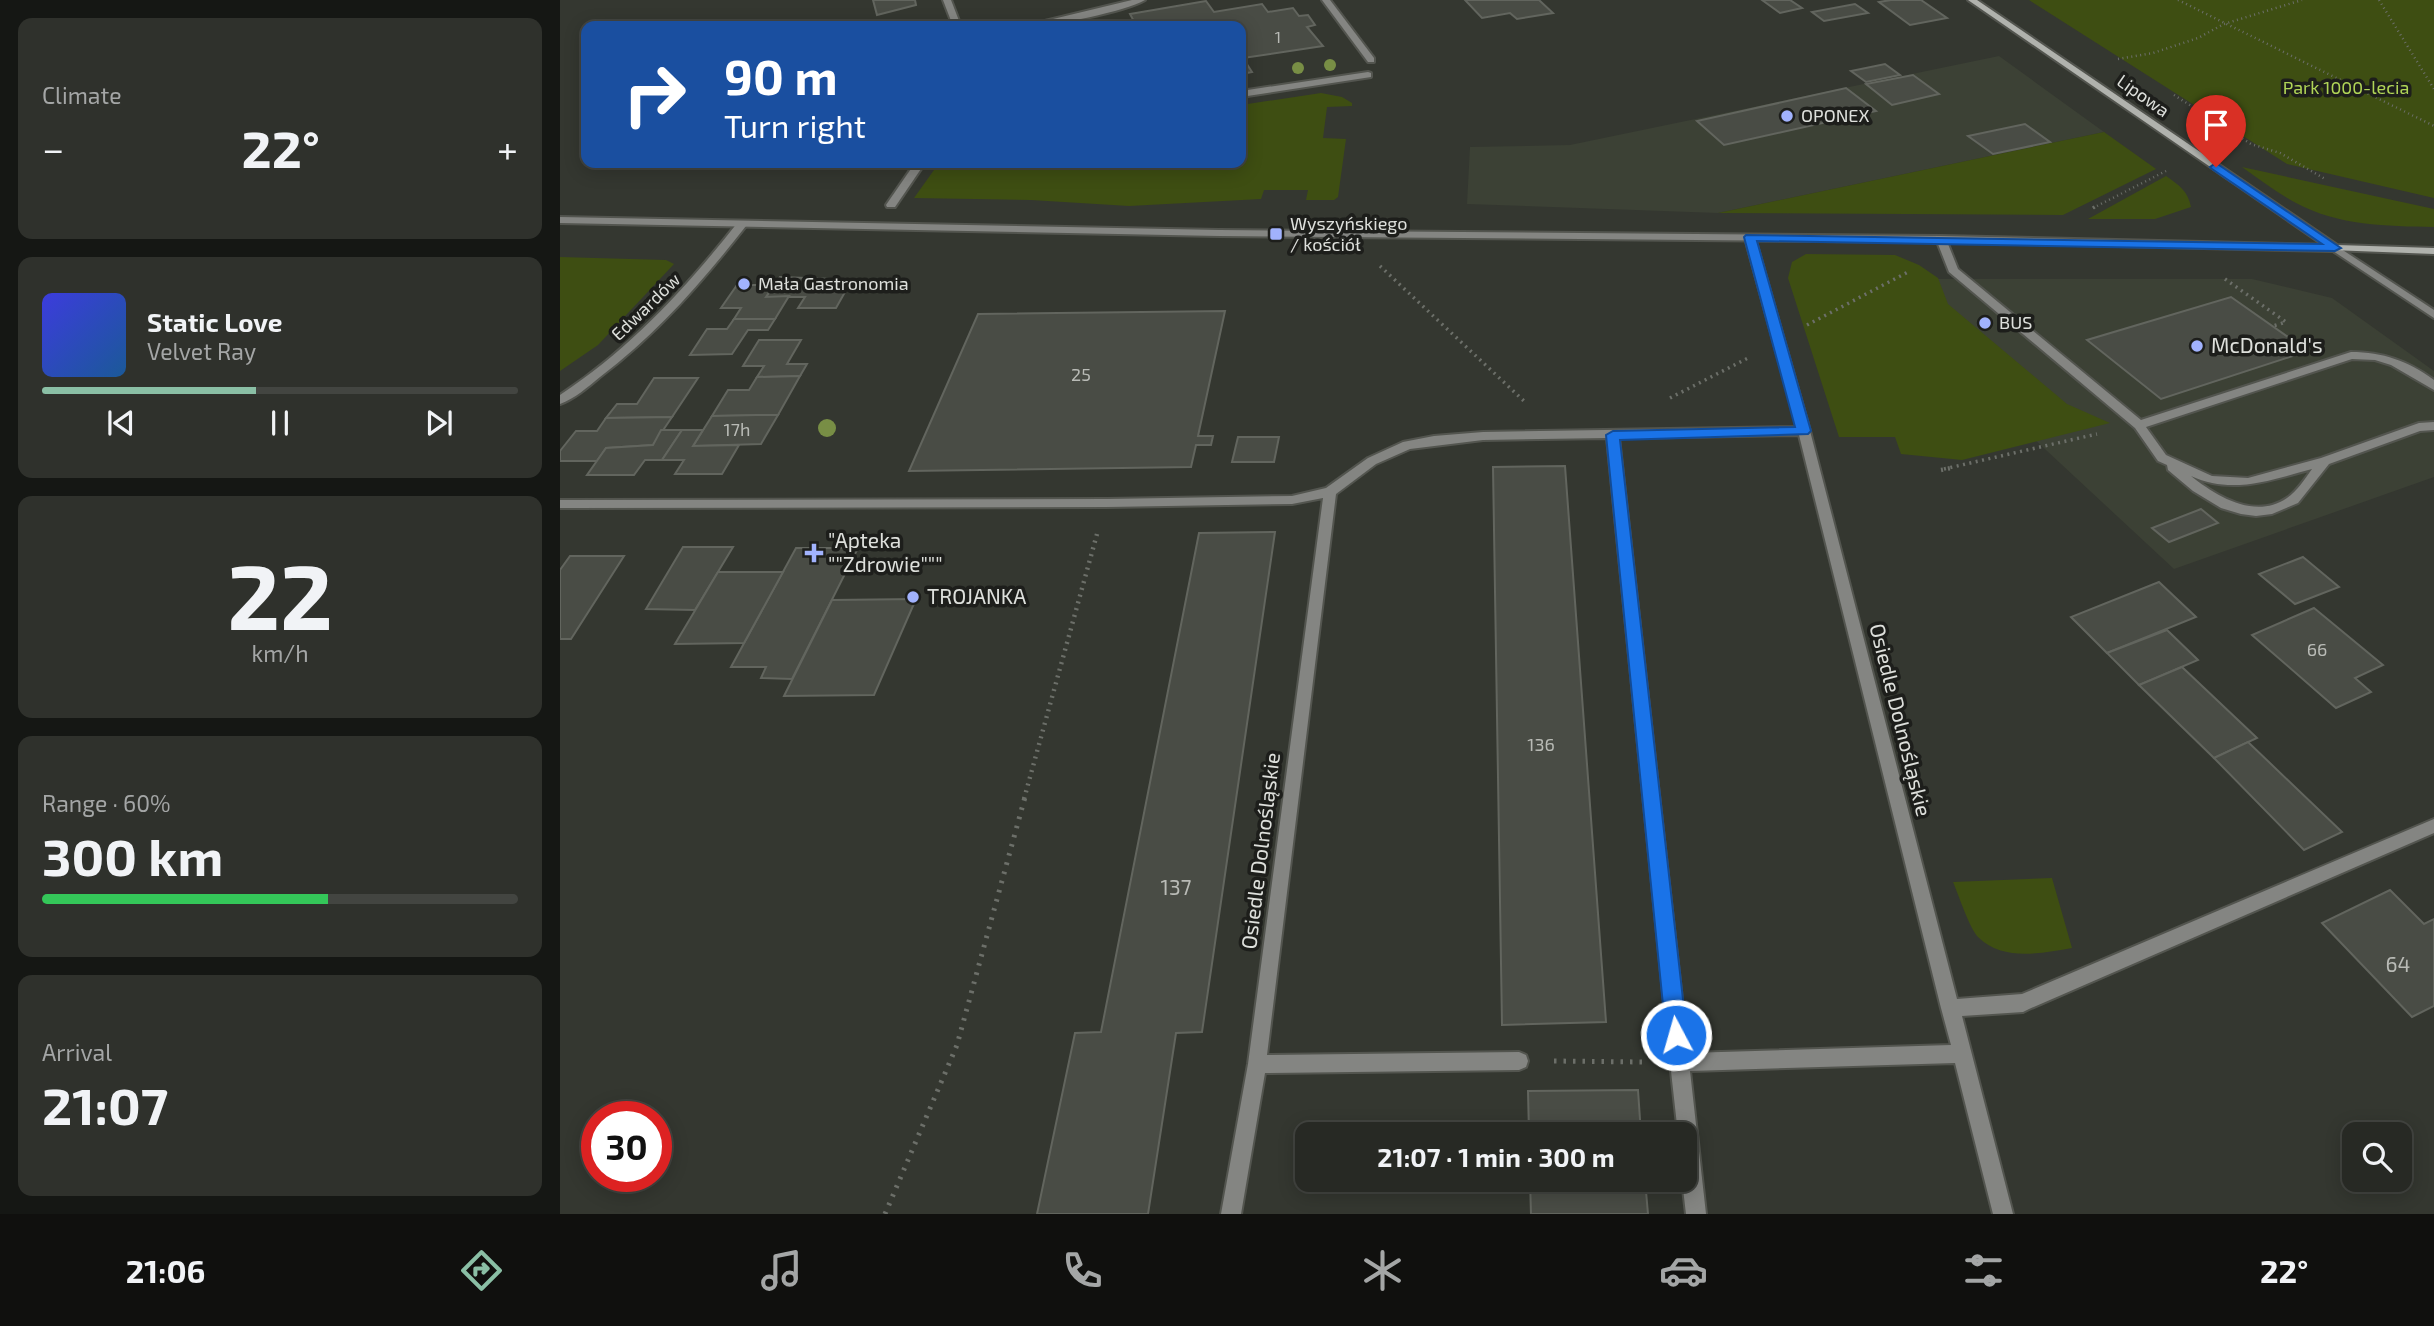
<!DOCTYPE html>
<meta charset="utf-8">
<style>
:root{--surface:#272924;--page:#2f312c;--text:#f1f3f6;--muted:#a4a6a6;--line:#434541;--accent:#8abfa5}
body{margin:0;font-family:"Exo 2",sans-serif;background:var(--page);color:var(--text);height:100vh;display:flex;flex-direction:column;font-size:26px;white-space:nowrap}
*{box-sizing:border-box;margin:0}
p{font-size:23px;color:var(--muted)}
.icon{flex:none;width:38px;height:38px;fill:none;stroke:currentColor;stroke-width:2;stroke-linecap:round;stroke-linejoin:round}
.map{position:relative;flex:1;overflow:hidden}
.details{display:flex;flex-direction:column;gap:18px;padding:18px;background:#151714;width:560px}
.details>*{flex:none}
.guide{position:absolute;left:21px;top:21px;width:665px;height:147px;border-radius:14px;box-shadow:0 4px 18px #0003,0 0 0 2px var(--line);background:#1a4fa0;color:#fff;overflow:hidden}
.controls{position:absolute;left:1782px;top:1122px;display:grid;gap:14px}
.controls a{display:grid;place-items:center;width:70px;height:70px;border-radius:14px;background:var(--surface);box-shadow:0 4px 18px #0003,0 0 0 2px var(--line);font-size:35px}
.speed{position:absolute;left:21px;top:1101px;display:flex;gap:14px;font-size:35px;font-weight:700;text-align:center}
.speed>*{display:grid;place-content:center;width:91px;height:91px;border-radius:50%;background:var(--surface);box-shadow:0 4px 18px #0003,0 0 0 2px var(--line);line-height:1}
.speed .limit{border:10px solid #d22;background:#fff;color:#111}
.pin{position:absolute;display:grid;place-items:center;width:60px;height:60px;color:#fff;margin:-72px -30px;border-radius:50% 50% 50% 0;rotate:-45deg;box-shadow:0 0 7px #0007}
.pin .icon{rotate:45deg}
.me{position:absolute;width:77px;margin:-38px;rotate:354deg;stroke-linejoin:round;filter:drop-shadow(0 0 5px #0008)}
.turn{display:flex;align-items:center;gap:24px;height:147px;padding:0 28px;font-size:32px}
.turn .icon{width:91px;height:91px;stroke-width:2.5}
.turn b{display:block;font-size:49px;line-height:60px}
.big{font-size:52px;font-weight:700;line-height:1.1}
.details .widget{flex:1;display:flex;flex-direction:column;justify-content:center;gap:10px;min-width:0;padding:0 24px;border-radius:14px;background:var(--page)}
.details .dial{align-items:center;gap:0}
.dial b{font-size:91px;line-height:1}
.song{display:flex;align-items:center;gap:21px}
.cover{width:84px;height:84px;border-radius:10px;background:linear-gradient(135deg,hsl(240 70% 55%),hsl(210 70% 35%))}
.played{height:7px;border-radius:4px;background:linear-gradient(90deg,var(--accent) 45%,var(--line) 45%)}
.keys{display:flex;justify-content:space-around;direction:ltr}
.heat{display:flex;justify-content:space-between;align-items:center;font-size:38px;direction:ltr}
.charge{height:10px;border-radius:5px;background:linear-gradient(90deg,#34c759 60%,var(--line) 0)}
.trip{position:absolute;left:735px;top:1122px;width:402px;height:70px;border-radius:14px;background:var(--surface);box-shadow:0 4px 18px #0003,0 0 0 2px var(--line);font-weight:700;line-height:70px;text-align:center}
.menu{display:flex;height:112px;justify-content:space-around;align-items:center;background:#10100e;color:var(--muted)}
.menu .icon{width:49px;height:49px}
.menu .selected{color:var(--accent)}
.menu b{font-size:32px;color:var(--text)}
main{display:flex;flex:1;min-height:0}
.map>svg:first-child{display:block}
.built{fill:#3c4135}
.green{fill:#3e4e12}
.building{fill:#494c45;stroke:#62655e;stroke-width:2}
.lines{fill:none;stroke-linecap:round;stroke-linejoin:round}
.service-casing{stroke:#53554f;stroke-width:4}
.pedestrian-casing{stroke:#53554f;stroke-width:4}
.minor-casing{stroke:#53554f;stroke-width:4}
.tertiary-casing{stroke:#53554f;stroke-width:4}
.secondary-casing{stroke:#53554f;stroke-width:4}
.path-far3{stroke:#6c6f69;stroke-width:2.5;stroke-dasharray:1 3.5;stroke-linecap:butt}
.path-far2{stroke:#6c6f69;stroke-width:3.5;stroke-dasharray:2 4.5;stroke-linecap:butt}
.path-far1{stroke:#6c6f69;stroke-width:4.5;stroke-dasharray:2 5;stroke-linecap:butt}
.path{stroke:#6c6f69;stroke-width:5;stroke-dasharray:2.5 7;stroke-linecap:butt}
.service{fill:#848582;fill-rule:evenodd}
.pedestrian{fill:#848582;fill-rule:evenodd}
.minor{fill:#848582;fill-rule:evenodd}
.tertiary{fill:#848582;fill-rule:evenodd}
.secondary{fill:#b0b2ad;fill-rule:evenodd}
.tree{fill:#788e45}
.route{fill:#1a73e8;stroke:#114b97;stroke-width:2}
.poi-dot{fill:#a1b2fd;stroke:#1d1e1b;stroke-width:2.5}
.labels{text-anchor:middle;stroke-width:7;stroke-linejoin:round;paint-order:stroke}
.far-number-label{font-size:16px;fill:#b9bbb6}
.far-park-label{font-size:18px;fill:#b0d557;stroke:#1d1e1b}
.far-street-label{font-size:18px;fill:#dee0dc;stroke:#1d1e1b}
.far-poi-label{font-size:18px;fill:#dee0dc;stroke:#1d1e1b;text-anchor:start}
.number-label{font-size:18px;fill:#b9bbb6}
.poi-label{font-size:21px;fill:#dee0dc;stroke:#1d1e1b;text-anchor:start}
.street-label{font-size:21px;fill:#dee0dc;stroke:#1d1e1b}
.near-number-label{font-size:21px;fill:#b9bbb6}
</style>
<main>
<section class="details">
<div class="widget"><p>Climate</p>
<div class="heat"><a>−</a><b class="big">22°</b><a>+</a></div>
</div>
<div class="widget">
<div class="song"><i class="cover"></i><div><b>Static Love</b><p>Velvet Ray</p></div></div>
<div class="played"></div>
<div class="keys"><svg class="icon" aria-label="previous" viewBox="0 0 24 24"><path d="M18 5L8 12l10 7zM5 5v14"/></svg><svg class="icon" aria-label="pause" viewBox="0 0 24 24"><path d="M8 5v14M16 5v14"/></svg><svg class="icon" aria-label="next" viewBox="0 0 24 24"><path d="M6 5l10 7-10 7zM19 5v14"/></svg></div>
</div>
<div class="widget dial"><b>22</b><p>km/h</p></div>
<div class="widget"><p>Range · 60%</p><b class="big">300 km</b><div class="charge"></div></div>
<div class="widget"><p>Arrival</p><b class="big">21:07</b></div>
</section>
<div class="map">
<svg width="1874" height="1214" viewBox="0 0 1874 1214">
<rect width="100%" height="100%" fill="#343730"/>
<g class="built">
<path d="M1439 56 1544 132 1158 213 907 204 910 147 1010 145Z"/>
<path d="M1302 279H1692L1772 298 1874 371V477L1614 569Z"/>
</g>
<g class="green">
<path d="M1469 0H1874V198L1727 164Z"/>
<path d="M761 93 782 97 792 103V106L767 107 763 138 786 139 778 197 774 200H746L748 190H704L701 199 569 206 471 200 354 198 379 163H681V105Z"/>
<path d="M1544 132 1596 169 1503 215 1158 213Z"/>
<path d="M1682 167 1874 209V227C1826 226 1779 226 1736 203 1717 193 1699 179 1682 167Z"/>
<path d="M1606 176C1619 185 1628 191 1631 207L1595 219H1528Z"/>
<path d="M1246 254 1335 255 1359 265 1378 278 1388 304 1507 404 1550 423 1402 460 1341 454 1335 437H1279L1228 278 1232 262Z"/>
<path d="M0 257 106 260 114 264 38 345 0 371Z"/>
<path d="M1492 878 1512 948C1482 953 1443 962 1418 937 1409 927 1399 896 1393 882Z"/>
</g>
<g class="building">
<path d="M313 0H355L356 5 317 15Z"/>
<path d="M905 0H979L993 13 957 19 950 13 922 18Z"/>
<path d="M1202 0H1230L1242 8 1220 13Z"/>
<path d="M1331 0H1361L1387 18 1350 25 1319 2Z"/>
<path d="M646 1 654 12 702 4 708 12 733 8 739 16 748 15 755 25 747 27 763 46 683 58 692 72 681 74V26H572L576 25 570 14Z"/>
<path d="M1295 4 1308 13 1264 21 1252 12Z"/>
<path d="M1325 64 1340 75 1306 82 1291 71Z"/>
<path d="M1353 75 1379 94 1332 105 1306 84Z"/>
<path d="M1286 88 1316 111 1164 145 1137 121Z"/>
<path d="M1465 124 1490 142 1433 154 1408 136Z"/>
<path d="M220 277 271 279 268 285H289L276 308H238L245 297H206Z"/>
<path d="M177 285H214L206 297 229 296 215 319H174L181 308H161Z"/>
<path d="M1671 297 1748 351 1601 399 1527 340Z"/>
<path d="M665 311 638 436H653L651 445H636L631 467 349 471 418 314Z"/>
<path d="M174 319H215L208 330H188L172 354 130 355 147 329H167Z"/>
<path d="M199 340H241L227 364H247L240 376 197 377 204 366H183Z"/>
<path d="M240 376 218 415 152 416 168 390H189L197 377Z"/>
<path d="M94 378H138L112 417 46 418 57 404H77Z"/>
<path d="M197 415H218L201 444 133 446 152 416Z"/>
<path d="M112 417 93 445 46 448 37 461H0V451L16 431H37L46 418Z"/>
<path d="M101 430H122L102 460H85L74 475H27L46 448 93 445Z"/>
<path d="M122 430H143L133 446 179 445 162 474H115L124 460H102Z"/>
<path d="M678 437H719L714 462H672Z"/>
<path d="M1005 466 1046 1022 942 1025 933 467Z"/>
<path d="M1641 509 1658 523 1609 542 1592 528Z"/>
<path d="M715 532 642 1032 616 1033 588 1214H477L515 1033 541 1032 639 533Z"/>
<path d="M123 547H173L135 610 86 609Z"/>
<path d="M236 548H298L232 679 201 678 206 667H171Z"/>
<path d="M10 556H64L11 639H0V570Z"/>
<path d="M1743 557 1779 587 1735 604 1699 574Z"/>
<path d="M158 572H223L184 643 115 644Z"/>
<path d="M1599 582 1636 617 1547 653 1511 617Z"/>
<path d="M356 599 314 695 224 696 272 600Z"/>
<path d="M1754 608 1823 665 1795 678 1811 692 1776 708 1692 635Z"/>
<path d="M1607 630 1638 660 1579 685 1547 653Z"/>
<path d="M1622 667 1697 738 1654 758 1579 685Z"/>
<path d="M1688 742 1782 832 1744 850 1654 758Z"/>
<path d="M1830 890 1864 924 1874 919V1006L1852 1017 1762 923Z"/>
<path d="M1078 1090 1081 1134H969L968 1091Z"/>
<path d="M970 1180H1085L1088 1214H971Z"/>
</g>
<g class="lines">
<g class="service-casing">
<path id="service" d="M1381 236 1386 239 1398 269 1581 420 1791 352C1823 352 1848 361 1874 380V390L1831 365 1815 360 1792 359 1586 427 1606 455 1652 476 1688 478 1761 458 1859 423 1874 422V430L1860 431 1769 464 1738 503 1712 514 1696 516 1681 514 1661 508 1633 491 1608 470 1607 465 1598 461 1575 428 1389 272 1376 239ZM1752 469C1745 479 1737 491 1727 498 1695 520 1656 496 1631 476 1672 495 1711 480 1752 469Z"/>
</g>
<g class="pedestrian-casing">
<g id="pedestrian">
<path d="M383 0H391L401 26H393Z"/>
<path d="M572 0H585C564 12 489 27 464 26Z"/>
<path d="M762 0H770L814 58V62H808Z"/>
<path d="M808 72 811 73V77L681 97V91Z"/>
<path d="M355 163H365L335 207H327L326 205Z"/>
</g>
</g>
<g class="minor-casing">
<g id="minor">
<path d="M182 221 187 224 186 226C142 282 97 334 40 377 28 387 14 399 0 404V395C71 348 126 288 178 222Z"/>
<path d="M1190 235 1195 238 1250 431 1397 999 1462 994 1874 819V833L1469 1009 1463 1012 1402 1016 1453 1214H1433L1395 1063 1130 1071 1146 1214H1126L1122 1180H1125V1134H1118L1110 1062 1047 438 923 440 850 449 816 464 776 494 707 1055 959 1052 966 1055 968 1061 966 1067 959 1070 705 1073 681 1214H661L688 1064 763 498 732 504 547 507 0 508V500L547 499 732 496 766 488 808 458 843 442 874 436 923 432 1237 427 1185 238ZM1239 435 1381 1008 1391 1045 1128 1053 1059 438Z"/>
</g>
</g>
<g class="tertiary-casing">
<path id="tertiary" d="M0 217 659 230 1381 236 1775 245 1874 310V318L1773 251 1381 242 659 236 0 223Z"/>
</g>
<g class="secondary-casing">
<path id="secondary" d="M1408 0H1417L1777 245 1874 248V254L1771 250Z"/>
</g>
<g class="path-far3">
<path d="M1618 0 1874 126"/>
<path d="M1819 0 1874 89"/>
<path d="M1558 59 1593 53 1638 38 1664 24 1742 0"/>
<path d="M1614 95 1691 144 1720 153 1765 179"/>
<path d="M1533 208 1606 171"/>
</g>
<g class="path-far2">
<path d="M1533 208 1536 206"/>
<path d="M820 266 965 402"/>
<path d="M1665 279 1726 322 1713 326"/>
<path d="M1247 325 1348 272"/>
<path d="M1110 398 1190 357"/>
<path d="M1384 469 1537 434"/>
</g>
<g class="path-far1">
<path d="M1381 470 1391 468"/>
<path d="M464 799 537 534"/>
</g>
<g class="path">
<path d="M994 1061 1083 1062"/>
<path d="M325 1214 397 1045 465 797"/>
</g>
<use href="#service" class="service"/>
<use href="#pedestrian" class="pedestrian"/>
<use href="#minor" class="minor"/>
<use href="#tertiary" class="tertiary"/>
<use href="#secondary" class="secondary"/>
</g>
<g class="tree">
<circle cx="770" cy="65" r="6"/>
<circle cx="738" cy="68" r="6"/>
<circle cx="267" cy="428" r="9"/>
</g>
<path class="route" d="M1656 163 1781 248 1775 251 1197 241 1251 431 1248 434 1060 440 1127 1035 1124 1042 1116 1045 1109 1042 1106 1035 1046 435 1053 431 1235 427 1184 237 1186 235 1762 244 1652 169 1650 167Z"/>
<g class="poi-dot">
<circle cx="1227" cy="116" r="7"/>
<rect x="709" y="227" width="14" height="14" rx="3.5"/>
<circle cx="184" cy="284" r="7"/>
<circle cx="1425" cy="323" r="7"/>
<circle cx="1637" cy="346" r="7"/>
<path d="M250.5 542.5h7v7h7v7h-7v7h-7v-7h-7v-7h7z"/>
<circle cx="353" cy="597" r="7"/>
</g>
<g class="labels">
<g class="far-number-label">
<text x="718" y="43">1</text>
</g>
<g class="far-park-label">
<text x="1786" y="94">Park 1000-lecia</text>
</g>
<g class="far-street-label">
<text transform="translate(1583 96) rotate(35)" y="6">Lipowa</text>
<text transform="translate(86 307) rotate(-44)" y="6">Edwardów</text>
</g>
<g class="far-poi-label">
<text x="1241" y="122">OPONEX</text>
<text x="730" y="230">Wyszyńskiego<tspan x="730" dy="21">/ kościół</tspan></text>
<text x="198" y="290">Mała Gastronomia</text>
<text x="1439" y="329">BUS</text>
</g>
<g class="number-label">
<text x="521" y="381">25</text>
<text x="177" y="436">17h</text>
<text x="1757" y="656">66</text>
<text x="981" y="751">136</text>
</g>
<g class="poi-label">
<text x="1651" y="353">McDonald's</text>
<text x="268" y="548">"Apteka<tspan x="268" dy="24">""Zdrowie"""</tspan></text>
<text x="367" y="604">TROJANKA</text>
</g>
<g class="street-label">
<text transform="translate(1340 720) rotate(76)" y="7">Osiedle Dolnośląskie</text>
<text transform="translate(701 851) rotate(-83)" y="7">Osiedle Dolnośląskie</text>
</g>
<g class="near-number-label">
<text x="616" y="895">137</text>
<text x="1838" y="972">64</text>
</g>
</g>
</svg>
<div class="controls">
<a><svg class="icon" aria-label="search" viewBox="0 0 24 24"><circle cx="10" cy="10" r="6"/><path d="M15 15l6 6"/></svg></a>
</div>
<div class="speed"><div class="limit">30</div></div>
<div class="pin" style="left:1656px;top:167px;background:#d93025"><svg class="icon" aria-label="arrive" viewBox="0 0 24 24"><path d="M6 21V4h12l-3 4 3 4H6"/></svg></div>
<svg class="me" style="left:1116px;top:1035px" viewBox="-20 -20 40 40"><circle r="17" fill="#1a73e8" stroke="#fff" stroke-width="3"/><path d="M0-11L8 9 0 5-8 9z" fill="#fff"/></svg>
<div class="trip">21:07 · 1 min · 300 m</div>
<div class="guide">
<div class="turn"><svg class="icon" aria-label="right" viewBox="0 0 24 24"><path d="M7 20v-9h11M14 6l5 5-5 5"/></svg><div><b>90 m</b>Turn right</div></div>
</div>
</div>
</main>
<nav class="menu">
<b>21:06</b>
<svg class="icon selected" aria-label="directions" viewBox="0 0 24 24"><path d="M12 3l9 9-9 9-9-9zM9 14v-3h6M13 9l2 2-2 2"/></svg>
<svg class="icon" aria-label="music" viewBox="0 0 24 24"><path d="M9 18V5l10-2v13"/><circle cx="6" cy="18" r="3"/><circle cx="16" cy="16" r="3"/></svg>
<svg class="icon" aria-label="phone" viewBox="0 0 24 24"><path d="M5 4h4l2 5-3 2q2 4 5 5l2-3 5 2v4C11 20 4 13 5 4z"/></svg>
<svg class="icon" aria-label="climate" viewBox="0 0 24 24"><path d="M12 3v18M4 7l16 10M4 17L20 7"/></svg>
<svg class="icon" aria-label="car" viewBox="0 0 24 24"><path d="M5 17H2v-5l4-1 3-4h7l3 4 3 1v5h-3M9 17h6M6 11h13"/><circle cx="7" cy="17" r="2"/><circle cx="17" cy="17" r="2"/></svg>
<svg class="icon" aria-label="filters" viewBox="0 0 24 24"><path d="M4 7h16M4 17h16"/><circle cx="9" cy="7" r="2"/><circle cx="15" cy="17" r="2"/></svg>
<b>22°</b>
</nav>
